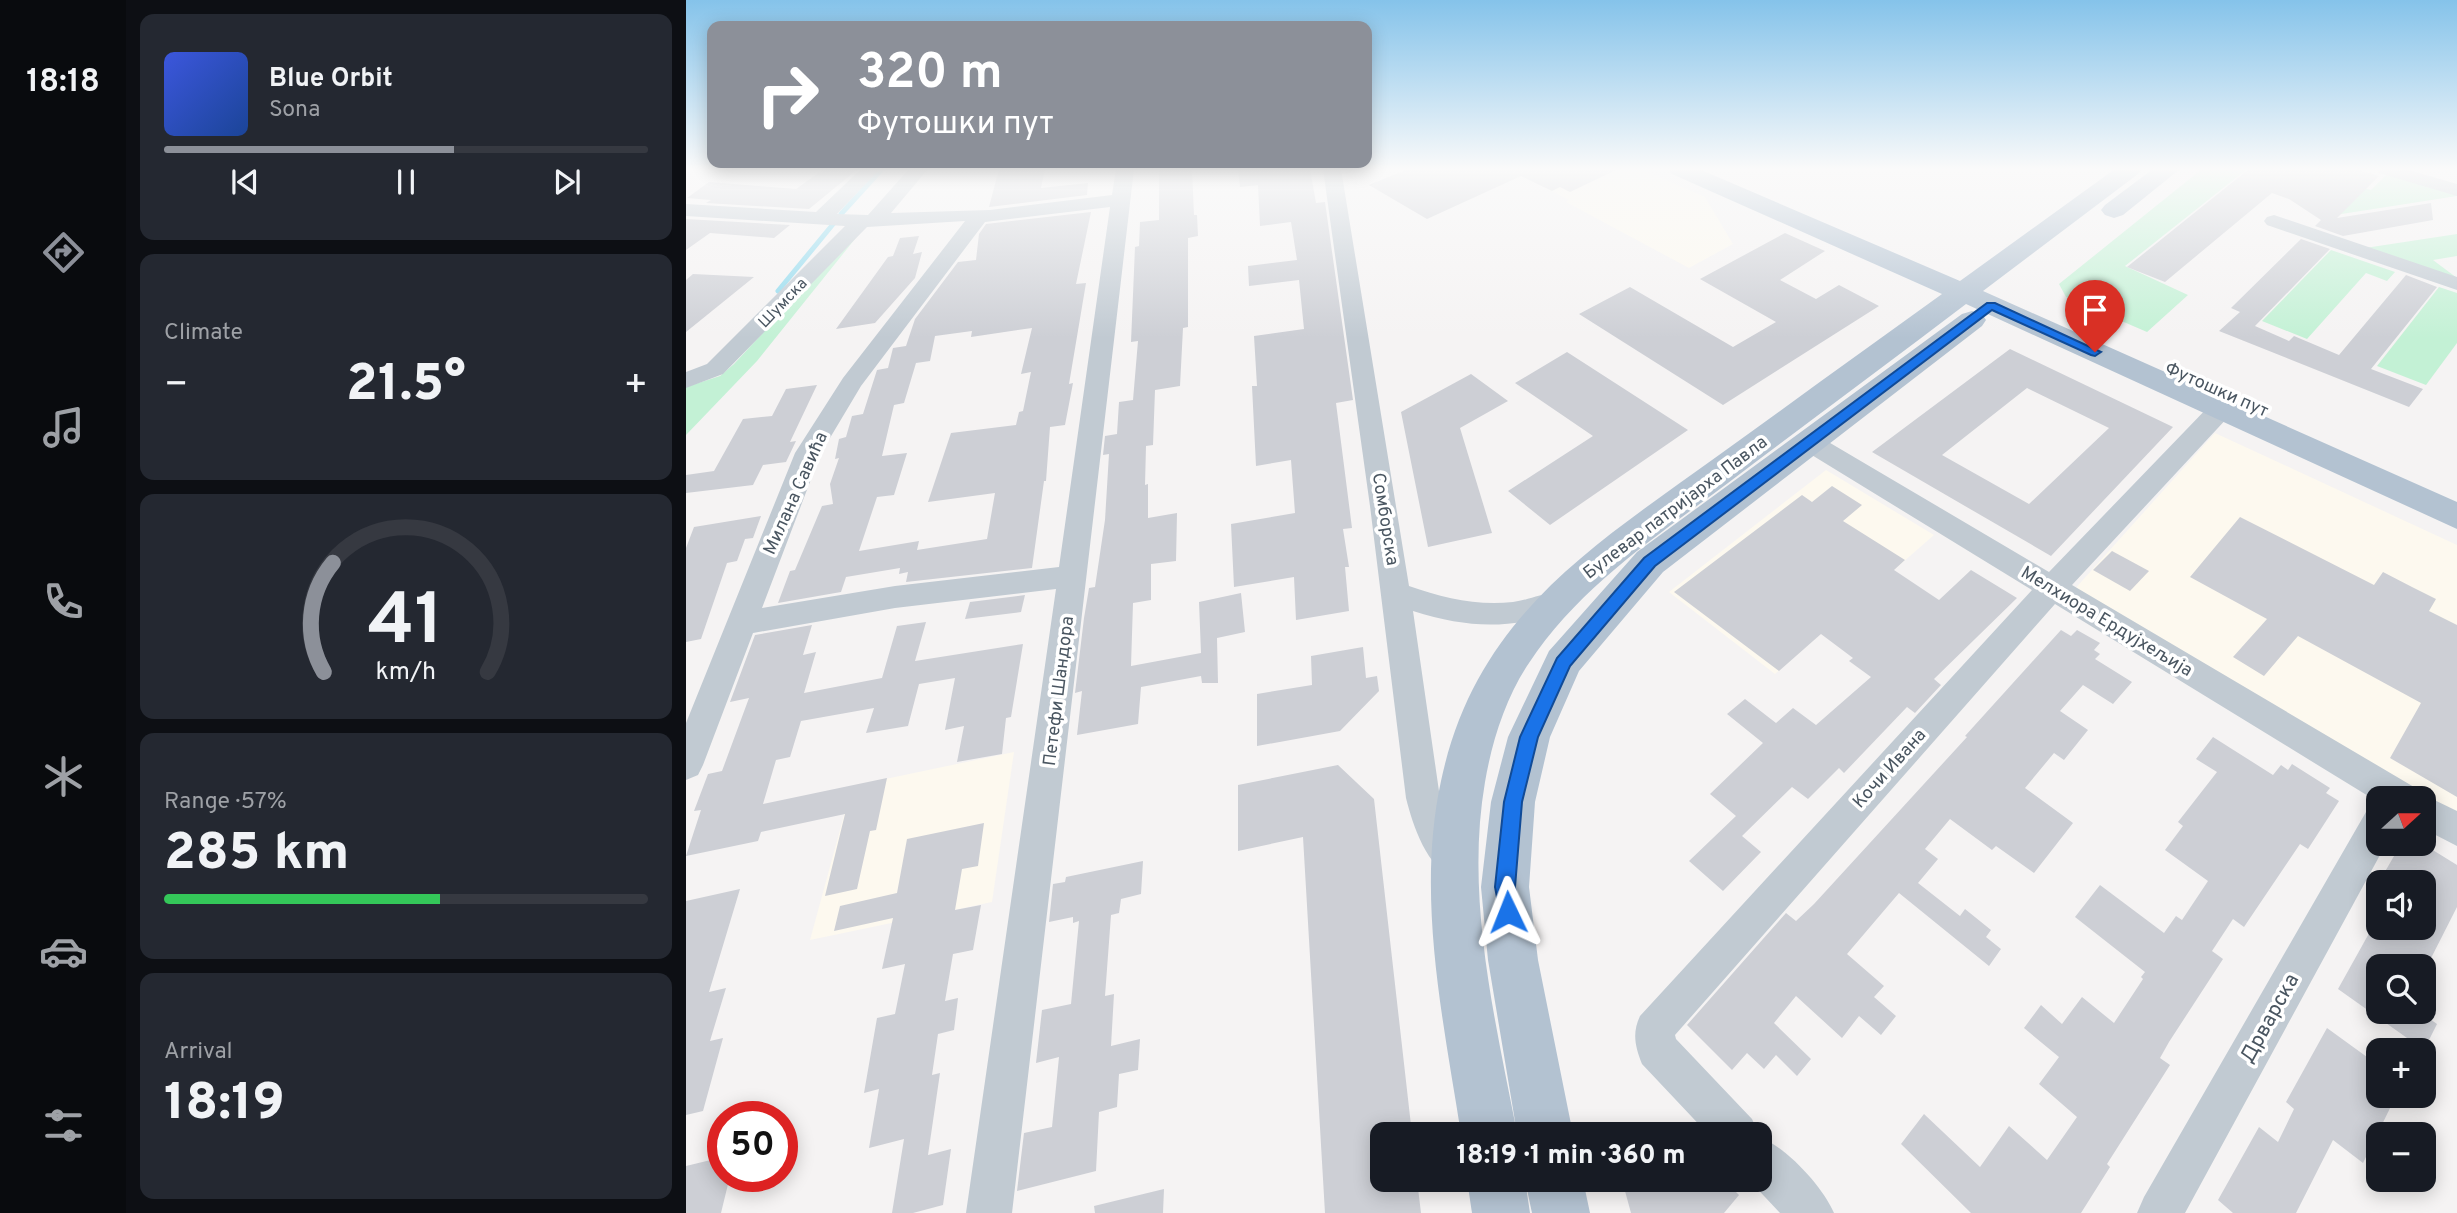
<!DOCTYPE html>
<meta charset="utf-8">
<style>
:root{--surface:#171b24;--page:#242831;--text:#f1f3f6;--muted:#9ea1a6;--line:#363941;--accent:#8c9099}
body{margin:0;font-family:Overpass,sans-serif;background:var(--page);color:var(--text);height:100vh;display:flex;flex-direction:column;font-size:26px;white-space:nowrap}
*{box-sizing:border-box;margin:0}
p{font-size:23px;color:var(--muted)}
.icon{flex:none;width:38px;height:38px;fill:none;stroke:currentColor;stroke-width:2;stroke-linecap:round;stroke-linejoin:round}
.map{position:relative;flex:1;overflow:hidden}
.panel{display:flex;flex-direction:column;gap:14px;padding:14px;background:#0d0f14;width:560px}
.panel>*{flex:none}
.banner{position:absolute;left:21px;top:21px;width:665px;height:147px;border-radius:14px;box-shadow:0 4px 18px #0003;background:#8c9099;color:#fff;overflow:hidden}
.needle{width:46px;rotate:69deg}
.buttons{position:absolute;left:1680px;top:786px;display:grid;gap:14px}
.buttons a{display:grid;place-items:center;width:70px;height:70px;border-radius:14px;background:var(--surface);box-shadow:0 4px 18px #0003;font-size:35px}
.speed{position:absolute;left:21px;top:1101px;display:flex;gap:14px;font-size:35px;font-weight:700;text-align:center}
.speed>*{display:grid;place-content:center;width:91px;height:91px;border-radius:50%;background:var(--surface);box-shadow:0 4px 18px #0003;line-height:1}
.speed .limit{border:10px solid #d22;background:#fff;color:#111}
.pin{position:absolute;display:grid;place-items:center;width:60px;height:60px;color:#fff;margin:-72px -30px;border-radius:50% 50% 50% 0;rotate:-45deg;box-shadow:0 0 7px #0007}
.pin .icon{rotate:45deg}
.me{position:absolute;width:77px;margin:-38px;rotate:358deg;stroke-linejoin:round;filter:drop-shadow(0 0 5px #0008)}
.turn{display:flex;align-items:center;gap:24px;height:147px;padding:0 35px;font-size:32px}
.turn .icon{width:91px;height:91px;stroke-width:2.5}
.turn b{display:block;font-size:49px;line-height:60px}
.big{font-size:52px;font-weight:800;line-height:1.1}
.panel .tile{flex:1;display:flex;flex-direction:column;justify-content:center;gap:10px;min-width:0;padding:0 24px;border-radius:14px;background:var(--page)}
.panel .dial{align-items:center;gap:0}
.dial svg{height:182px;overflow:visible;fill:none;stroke:var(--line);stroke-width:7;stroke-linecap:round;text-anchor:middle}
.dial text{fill:var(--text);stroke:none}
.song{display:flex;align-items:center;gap:21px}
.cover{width:84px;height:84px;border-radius:10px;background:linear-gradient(135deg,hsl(230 70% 55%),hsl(220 70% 35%))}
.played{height:7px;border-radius:4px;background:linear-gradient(90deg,var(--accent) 60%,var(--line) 60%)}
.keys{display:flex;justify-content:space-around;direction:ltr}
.heat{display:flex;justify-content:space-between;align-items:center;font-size:38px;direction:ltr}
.charge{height:10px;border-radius:5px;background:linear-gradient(90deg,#34c759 57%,var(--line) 0)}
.trip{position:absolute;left:684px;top:1122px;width:402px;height:70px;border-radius:14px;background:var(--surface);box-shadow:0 4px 18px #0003;font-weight:800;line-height:70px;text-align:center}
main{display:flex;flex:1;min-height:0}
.tab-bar{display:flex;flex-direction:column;width:126px;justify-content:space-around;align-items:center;background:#090b0e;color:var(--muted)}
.tab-bar .icon{width:49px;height:49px}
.tab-bar .selected{color:var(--accent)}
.tab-bar b{font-size:32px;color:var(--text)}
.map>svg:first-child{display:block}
.commercial{fill:#fdf9ef}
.green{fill:#c3f1d5}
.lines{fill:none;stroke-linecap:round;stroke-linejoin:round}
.stream{stroke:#90daee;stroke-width:5}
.building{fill:#cdcfd5;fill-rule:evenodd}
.minor{fill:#c1cad2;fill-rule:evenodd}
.major{fill:#b3c2d1;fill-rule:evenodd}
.route{fill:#1a73e8;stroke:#114b97;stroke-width:2}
.labels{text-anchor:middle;stroke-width:7;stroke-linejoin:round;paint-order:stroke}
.far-street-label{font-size:16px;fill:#4a5661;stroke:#fff}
.street-label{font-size:18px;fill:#4a5661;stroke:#fff}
.near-street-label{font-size:21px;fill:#4a5661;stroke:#fff}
</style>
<main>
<nav class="tab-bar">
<b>18:18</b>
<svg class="icon selected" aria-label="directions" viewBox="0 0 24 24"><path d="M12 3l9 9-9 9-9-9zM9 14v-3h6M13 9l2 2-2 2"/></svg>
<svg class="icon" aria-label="music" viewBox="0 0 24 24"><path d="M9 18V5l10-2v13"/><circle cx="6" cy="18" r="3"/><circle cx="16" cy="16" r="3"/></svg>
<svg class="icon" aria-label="phone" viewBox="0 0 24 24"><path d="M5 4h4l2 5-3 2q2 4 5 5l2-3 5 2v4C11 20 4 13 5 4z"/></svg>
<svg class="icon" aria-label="climate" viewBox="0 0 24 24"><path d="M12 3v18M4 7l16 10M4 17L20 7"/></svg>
<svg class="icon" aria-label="car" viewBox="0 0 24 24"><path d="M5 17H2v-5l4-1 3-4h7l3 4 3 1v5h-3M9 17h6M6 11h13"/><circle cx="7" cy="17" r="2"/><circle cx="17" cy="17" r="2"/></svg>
<svg class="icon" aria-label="filters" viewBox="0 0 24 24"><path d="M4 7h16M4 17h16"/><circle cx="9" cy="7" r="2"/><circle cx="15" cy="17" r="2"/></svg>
</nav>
<section class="panel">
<div class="tile">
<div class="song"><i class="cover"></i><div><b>Blue Orbit</b><p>Sona</p></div></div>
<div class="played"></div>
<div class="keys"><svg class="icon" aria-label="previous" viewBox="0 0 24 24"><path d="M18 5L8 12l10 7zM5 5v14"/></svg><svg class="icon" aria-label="pause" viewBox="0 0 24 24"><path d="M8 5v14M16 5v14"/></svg><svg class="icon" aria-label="next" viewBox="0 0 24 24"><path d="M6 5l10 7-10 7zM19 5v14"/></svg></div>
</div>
<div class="tile"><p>Climate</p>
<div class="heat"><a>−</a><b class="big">21.5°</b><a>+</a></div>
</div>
<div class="tile dial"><svg viewBox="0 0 100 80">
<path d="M14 69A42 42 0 1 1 86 69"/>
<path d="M14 69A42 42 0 0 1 18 21" stroke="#8c9099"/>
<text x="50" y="56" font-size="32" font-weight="700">41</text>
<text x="50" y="72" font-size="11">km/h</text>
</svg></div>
<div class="tile"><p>Range · 57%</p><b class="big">285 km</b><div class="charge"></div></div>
<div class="tile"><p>Arrival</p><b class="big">18:19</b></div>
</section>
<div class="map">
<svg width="1771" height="1213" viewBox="0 0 1771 1213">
<rect width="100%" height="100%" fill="#f5f3f3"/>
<g class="commercial">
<path d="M890 169H955L1019 197 1047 244 1003 268 880 202 883 200 854 185Z"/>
<path d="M1529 433 1771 545V815L1387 591Z"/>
<path d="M1140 470 1248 535 1089 674 983 592Z"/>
<path d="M328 752 306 902 124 940 166 786Z"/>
</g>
<g class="green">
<path d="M1516 169H1561L1439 266 1502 295 1461 332 1380 297 1373 284Z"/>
<path d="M1701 174 1771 195V196L1649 215 1670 186 1685 190Z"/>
<path d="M181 224 71 361 0 435V387L34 376 48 364 177 225Z"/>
<path d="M1771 234V256L1747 260 1771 278 1679 248Z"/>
<path d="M1645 250 1709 272 1701 281 1680 273 1621 339 1576 321Z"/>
<path d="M1753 287 1771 293V343L1740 385 1691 366Z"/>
</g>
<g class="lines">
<g class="stream">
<path d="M155 214 196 169"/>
<path d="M92 291 148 223"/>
</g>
</g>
<g class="building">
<path d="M138 169H172L123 209 20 203 25 200 1 198 23 182 110 189Z"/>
<path d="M313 169H359L355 188 402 183 401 195 303 207Z"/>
<path d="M473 169H506L508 215H511L512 236 502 238V327L497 328 494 386 469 390 467 445 460 446 459 485 462 484V518L491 513 490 561 465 564V600L447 603 445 666 515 653 513 602 555 593 559 632 531 638 532 683H516L515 676 455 687 452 724 391 735 396 691 389 693 398 618 403 588 409 587 419 520 423 454 417 455 419 436 431 434 433 402 447 400 452 341 445 342 449 247 453 246 454 222 473 220Z"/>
<path d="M552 169H624L630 203 639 202 667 400 650 403 666 528 657 529 663 567H659L663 611 610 620 608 577 548 587 545 524 609 513 605 460 570 466 566 386H571L568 336 618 329 613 280 563 286 562 266 611 260 605 222 574 226 572 185 554 187Z"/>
<path d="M722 169H932L884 192 874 187 866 191 835 176 741 219 683 185Z"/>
<path d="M1563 169H1669L1693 176 1651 218 1745 203 1747 220 1657 236 1629 226 1635 220 1603 199 1586 193 1479 282 1441 267Z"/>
<path d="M405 212 390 284 400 283 383 384 387 383 379 425 364 427 360 481H358L346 568 220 582 222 572 213 574 214 568 160 577 155 592 92 603 104 571 109 570 136 506 147 504 144 484 153 458 149 459 153 439 160 437 166 416 177 414 191 370 202 368 207 348 220 346 229 319 272 262 290 260 293 234 300 224ZM346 328 335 374 345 372 337 411 333 412 330 425 265 433 242 502 309 493 301 539 231 550 233 541 173 551 191 497 208 495 221 453 196 456 208 405 218 403 230 363 244 361 249 336 286 331 285 337Z"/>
<path d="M0 219 104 225 88 238 24 233 0 250Z"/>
<path d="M1099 233 1139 251 1094 280 1130 299 1153 285 1193 306 1037 405 893 314 944 287 1047 347 1090 322 1014 279Z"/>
<path d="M233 236 227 254 236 252 229 278 189 323 150 329 202 257 207 256 214 238Z"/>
<path d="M1615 239 1644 249 1569 326 1603 341 1608 336 1653 355 1720 275 1751 287 1685 369 1737 389 1723 407 1533 331 1554 312 1545 308Z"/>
<path d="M7 274 68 277 0 332V280Z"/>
<path d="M1324 349 1487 427 1365 556 1186 452ZM1341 388 1423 428 1343 504 1256 455Z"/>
<path d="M881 352 1002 430 864 525 822 491 907 436 829 383Z"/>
<path d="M785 374 822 401 774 428 806 533 742 547 715 412Z"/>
<path d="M131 385 104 442 110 441 100 462 77 465 67 485 0 493V475L28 471 57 419 86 416 100 389Z"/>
<path d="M1146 486 1176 505 1157 521 1219 560 1208 570 1253 600 1285 570 1331 598 1248 679 1255 685 1229 713 1221 707 1158 773 1153 768 1122 799 1106 787 1056 836 1075 852 1037 891 1003 861 1050 816 1024 794 1077 743 1041 714 1059 699 1090 723 1107 708 1130 725 1185 677 1163 661 1167 658 1135 634 1093 671 988 592 1116 495 1126 502Z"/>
<path d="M75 516 67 538 59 539 51 561 41 563 15 639 0 642V548L8 527Z"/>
<path d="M1554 517 1688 585 1697 572 1726 587 1750 599 1743 611 1771 625V797L1704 758 1735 703 1612 636 1578 676 1547 657 1581 619 1504 577Z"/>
<path d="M1426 551 1463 571 1444 591 1407 570Z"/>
<path d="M339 595 335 612 279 619 284 602Z"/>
<path d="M240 622 229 661 337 644 325 717 320 718 316 754 271 762 278 726 259 730 269 678 233 684 222 726 180 733 188 708 115 721 104 757 90 760 77 804 201 778 190 830 184 831 171 889 139 896 159 814 75 832 72 841 0 856 15 810 8 811 22 774 36 771 63 698 44 702 69 635 126 625 117 655 130 652 118 693 196 678 211 626Z"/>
<path d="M1375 630 1385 636 1391 630 1414 643 1408 650 1414 654 1409 659 1446 682 1427 704 1397 685 1374 711 1402 730 1378 760 1368 753 1339 788 1387 823 1348 873 1310 846 1306 850 1264 819 1239 849 1252 859 1232 883 1274 916 1279 909 1305 930 1300 937 1315 949 1303 966 1213 893 1161 954 1198 986 1188 997 1210 1016 1195 1035 1173 1016 1156 1038 1110 996 1088 1023 1125 1059 1111 1076 1090 1055 1078 1069 1061 1053 1046 1070 1001 1025 1100 913 1110 921 1128 904 1281 737 1279 736Z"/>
<path d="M677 647 680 678 691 676 693 691 654 731 571 746V694L626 685 625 656Z"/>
<path d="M1527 737 1587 775 1595 765 1602 770 1606 764 1644 788 1640 793 1653 801 1622 849 1614 844 1558 927 1547 919 1526 951 1537 959 1483 1042 1474 1058 1484 1065 1421 1164 1424 1167 1395 1213H1285L1215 1144 1238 1114 1294 1167 1323 1126 1361 1160 1391 1117 1353 1084 1373 1057 1338 1028 1355 1005 1376 1024 1396 997 1428 1023 1457 979 1455 977 1459 972 1389 917 1414 885 1478 933 1490 916 1496 920 1522 881 1479 850 1497 826 1492 822 1531 772 1510 759Z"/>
<path d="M652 765 688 799 726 1134H696V1180H731L735 1213H639L617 837 552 851V785Z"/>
<path d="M298 823 292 866 276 869 269 910 295 905 287 950 267 954 259 1001 272 998 268 1030 252 1034 246 1075 254 1073 242 1155 265 1149 257 1205 227 1213H206L218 1139 183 1148 193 1089 178 1093 191 1018 209 1014 219 964 196 969 207 918 148 931 154 906 211 893 221 839Z"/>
<path d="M1715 844H1737L1771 865V907L1741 966H1692V1012H1734L1751 1024 1738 1050 1652 989 1686 928H1738V882H1693Z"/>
<path d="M457 861 455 894 435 899 433 913 425 915 419 996 428 994 425 1046 454 1039 452 1070 433 1074 431 1107 413 1112 410 1171 331 1191 338 1133 366 1127 373 1057 350 1063 356 1010 385 1004 393 921 387 923V917L363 922 367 884 379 882 380 877Z"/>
<path d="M54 889 23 992 40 988 24 1041 37 1038 17 1111 0 1115V901Z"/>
<path d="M1641 1028 1692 1065V1096H1710L1677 1163 1647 1140 1610 1213H1547L1532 1200 1573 1127 1592 1142 1608 1109 1600 1102Z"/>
<path d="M37 1157V1176H44L35 1213H0V1166Z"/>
<path d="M936 1180H1038L1053 1195 1038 1213H945Z"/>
<path d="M478 1189 477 1213H409L408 1206Z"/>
</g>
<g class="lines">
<g class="minor">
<path d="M175 169H194L151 214 182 215 223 169H242L205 213 304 210 426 195 430 169H448L326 1213H280L370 589 209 608 67 633 17 765 12 775 0 780V723L109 453 157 378 279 221 181 227 37 374 0 388V372L21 364 159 226 0 216V204L130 212ZM424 207 373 567 209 586 76 608 135 453 175 386 299 222Z"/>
<path d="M637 169H655L723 586C757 598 791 606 827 602 845 600 863 589 880 595L885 603 880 611C823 629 785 629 727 611L754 798 759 815 787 862 782 874 769 879C741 868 727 826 720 798L684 506Z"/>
<path d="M1691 169H1719L1771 184V196L1693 173Z"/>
<path d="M1588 215 1771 277V290L1581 225 1578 221 1581 217Z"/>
<path d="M1535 401 1544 403 1547 409 1544 415 1386 585 1728 787 1733 797 1738 795 1771 811V846L1738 829V798H1692V802L1369 604 989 1035 990 1039 1066 1119 1073 1134H1022L956 1064C949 1046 946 1033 954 1016L1346 590 1116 449 1112 443 1116 437 1125 435 1134 437 1363 572 1526 403Z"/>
<path d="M1692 807V844H1700L1499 1213H1451L1458 1197 1680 812Z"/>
<path d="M1074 1137C1101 1148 1137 1187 1148 1213H1094L1063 1180H1074Z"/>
</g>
<g class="major">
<path d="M982 169H1013L1274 281 1429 169H1456L1452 174 1297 291 1771 502V529L1280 304C1201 364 1121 423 1042 483 971 536 893 587 843 663 820 697 806 741 799 782 779 898 809 1019 831 1133L802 960 795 887 805 802 822 737 863 651 951 552 1276 314 1286 311 1296 314 1300 320 1296 326 977 572 893 671 864 737 849 802 843 887 852 960 887 1134H775C757 1019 730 896 755 781 790 616 906 547 1033 455 1108 401 1182 347 1256 294L986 174Z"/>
<path d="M1467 169H1494L1437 215 1428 218 1419 215 1415 210 1419 205Z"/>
<path d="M781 1180H839L844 1213H786Z"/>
<path d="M839 1180H897L904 1213H846Z"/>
</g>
</g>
<linearGradient id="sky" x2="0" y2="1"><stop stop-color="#85c3ea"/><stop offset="0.5" stop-color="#fafafa"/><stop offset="1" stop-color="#fafafa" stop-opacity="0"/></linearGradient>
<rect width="1771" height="338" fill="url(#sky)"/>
<path class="route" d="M1301 303H1309L1415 352 1409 356 1405 355 1306 310 969 566 884 666 852 737 836 802 829 887 832 912 829 918 822 921 815 918 809 887 818 802 834 737 871 658 958 558Z"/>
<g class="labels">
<g class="far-street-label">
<text transform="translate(96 302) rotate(-46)" y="6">Шумска</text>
</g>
<g class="street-label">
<text transform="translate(1531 389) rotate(24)" y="6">Футошки пут</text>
<text transform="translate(109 493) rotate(-66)" y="6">Милана Савића</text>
<text transform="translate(989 507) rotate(-37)" y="6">Булевар патријарха Павла</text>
<text transform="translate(700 519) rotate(81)" y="6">Сомборска</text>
<text transform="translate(1421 621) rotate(31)" y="6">Мелхиора Ердујхељија</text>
<text transform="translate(372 691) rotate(-83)" y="6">Петефи Шандора</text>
<text transform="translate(1203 768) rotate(-48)" y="6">Кочи Ивана</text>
</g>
<g class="near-street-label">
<text transform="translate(1583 1018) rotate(-61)" y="7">Дрварска</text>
</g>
</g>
</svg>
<div class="buttons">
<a><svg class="needle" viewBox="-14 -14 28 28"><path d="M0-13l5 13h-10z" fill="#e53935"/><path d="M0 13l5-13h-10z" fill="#9ea1a6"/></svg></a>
<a><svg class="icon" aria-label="sound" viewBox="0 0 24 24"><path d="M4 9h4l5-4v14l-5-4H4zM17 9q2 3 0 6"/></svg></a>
<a><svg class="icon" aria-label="search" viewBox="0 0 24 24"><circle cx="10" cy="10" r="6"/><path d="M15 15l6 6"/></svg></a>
<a>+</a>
<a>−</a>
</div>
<div class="speed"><div class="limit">50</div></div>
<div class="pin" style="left:1409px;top:352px;background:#d93025"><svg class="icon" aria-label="arrive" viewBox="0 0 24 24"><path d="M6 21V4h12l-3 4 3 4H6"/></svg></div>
<svg class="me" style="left:822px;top:912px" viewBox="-20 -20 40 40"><path d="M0-17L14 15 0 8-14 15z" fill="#1a73e8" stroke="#fff" stroke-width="4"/></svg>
<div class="trip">18:19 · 1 min · 360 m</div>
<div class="banner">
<div class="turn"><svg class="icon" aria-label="right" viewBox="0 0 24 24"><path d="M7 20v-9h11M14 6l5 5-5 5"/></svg><div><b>320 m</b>Футошки пут</div></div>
</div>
</div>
</main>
